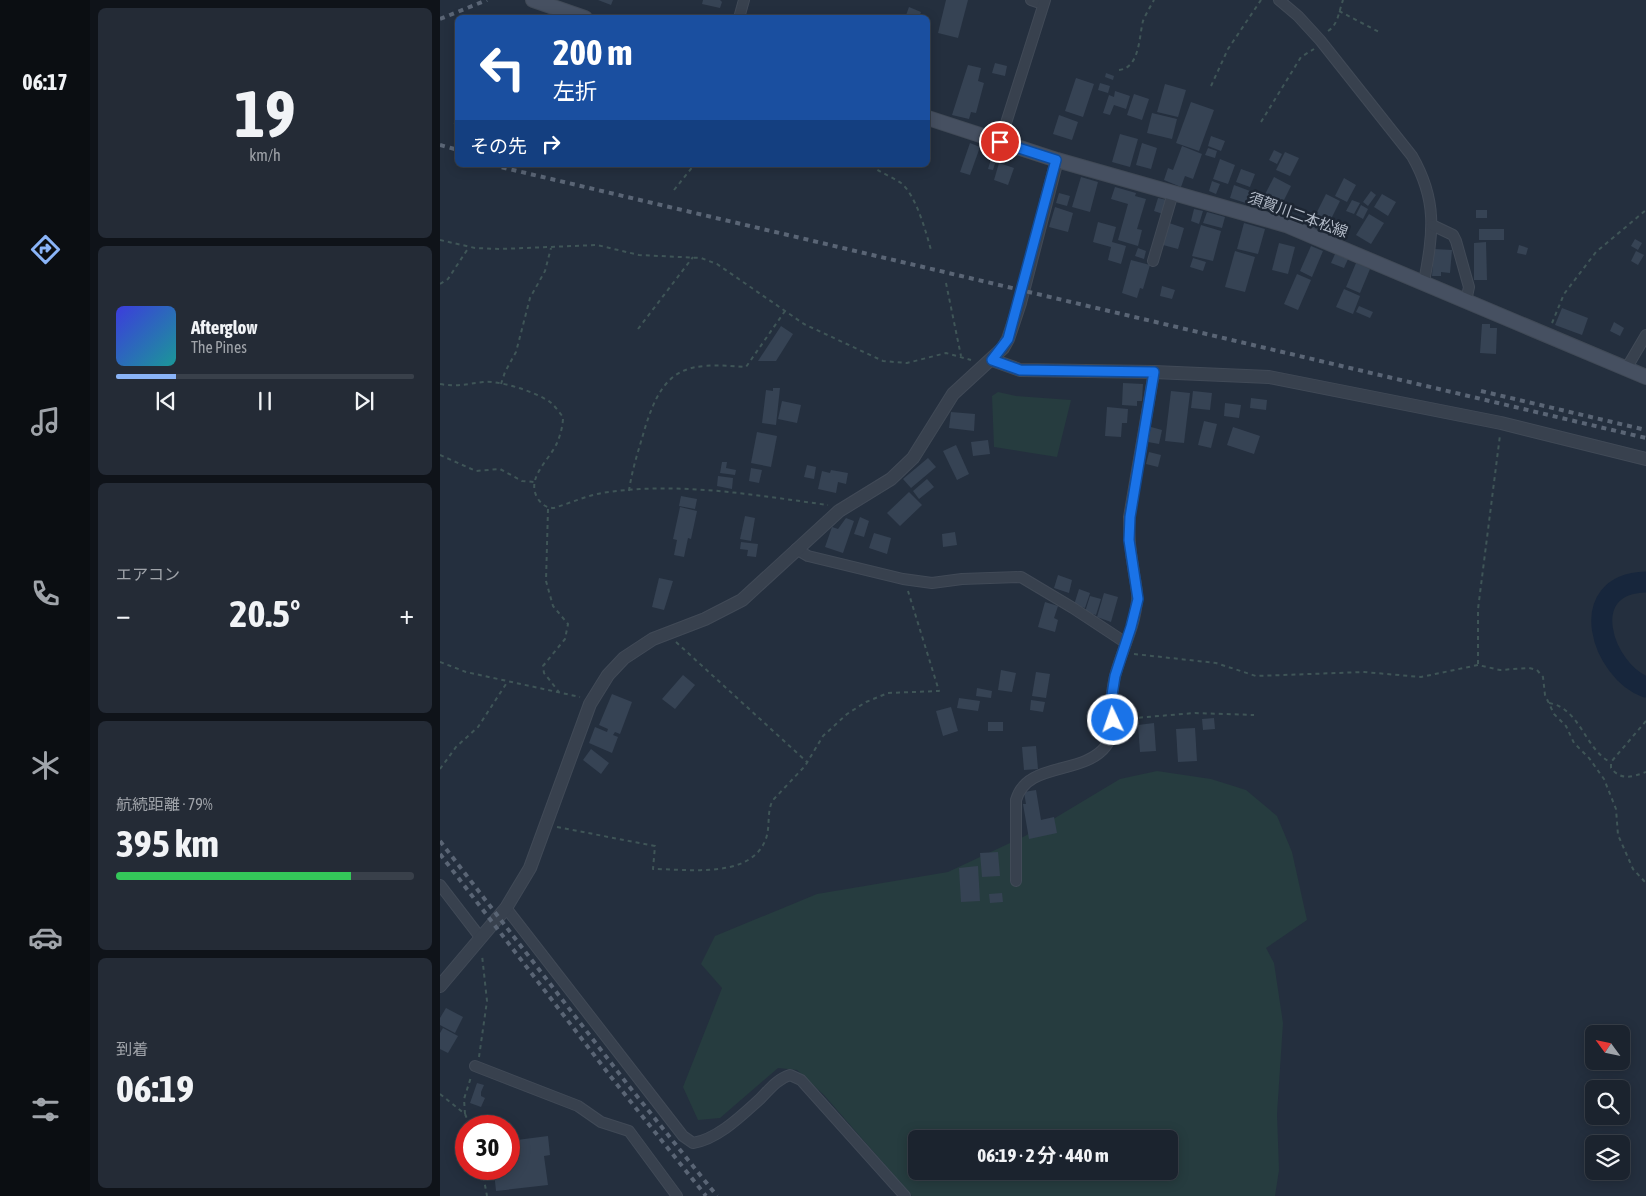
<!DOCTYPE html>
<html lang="ja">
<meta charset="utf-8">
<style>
:root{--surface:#1b232e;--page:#242b36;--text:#f1f3f6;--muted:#a0a4aa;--line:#39404a;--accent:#8ab4f8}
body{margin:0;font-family:"Asap Condensed","Noto Sans JP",sans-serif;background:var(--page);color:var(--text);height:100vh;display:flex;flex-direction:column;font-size:19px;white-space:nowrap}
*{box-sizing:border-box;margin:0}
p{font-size:16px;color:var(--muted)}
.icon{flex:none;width:28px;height:28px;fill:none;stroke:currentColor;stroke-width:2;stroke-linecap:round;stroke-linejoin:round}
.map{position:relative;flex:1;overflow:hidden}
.side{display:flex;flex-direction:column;gap:8px;padding:8px;background:#0f1319;width:350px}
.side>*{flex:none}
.guide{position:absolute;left:15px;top:15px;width:475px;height:152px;border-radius:8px;box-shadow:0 2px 12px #0003,0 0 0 1px var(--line);background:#1a4fa0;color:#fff;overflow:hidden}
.needle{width:32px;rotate:303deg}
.fabs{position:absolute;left:1145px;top:1025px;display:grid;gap:10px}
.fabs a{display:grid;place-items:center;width:45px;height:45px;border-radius:8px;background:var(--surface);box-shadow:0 2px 12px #0003,0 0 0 1px var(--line);font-size:25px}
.speed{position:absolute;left:15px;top:1115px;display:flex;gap:10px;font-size:25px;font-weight:700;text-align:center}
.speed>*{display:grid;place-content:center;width:65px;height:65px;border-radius:50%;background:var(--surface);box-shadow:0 2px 12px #0003,0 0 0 1px var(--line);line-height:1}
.speed .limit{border:8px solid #d22;background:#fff;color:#111}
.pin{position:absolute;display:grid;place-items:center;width:42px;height:42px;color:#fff;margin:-21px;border:2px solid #fff;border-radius:50%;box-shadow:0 1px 5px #0007}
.me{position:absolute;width:55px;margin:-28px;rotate:357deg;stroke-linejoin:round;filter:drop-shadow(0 0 4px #0008)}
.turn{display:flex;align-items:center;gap:18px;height:105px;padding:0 15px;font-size:22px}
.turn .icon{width:65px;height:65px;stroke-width:2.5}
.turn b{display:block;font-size:35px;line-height:42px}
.then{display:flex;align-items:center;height:48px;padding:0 15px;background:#0003;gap:10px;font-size:19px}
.big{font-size:38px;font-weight:700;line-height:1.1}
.side .tile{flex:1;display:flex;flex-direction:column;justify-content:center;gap:8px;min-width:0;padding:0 18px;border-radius:8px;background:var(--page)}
.side .dial{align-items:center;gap:0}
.dial b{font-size:65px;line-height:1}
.song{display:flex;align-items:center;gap:15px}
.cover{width:60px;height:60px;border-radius:8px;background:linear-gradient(135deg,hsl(240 70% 55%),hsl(180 70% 35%))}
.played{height:5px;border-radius:2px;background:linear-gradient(90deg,var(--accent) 20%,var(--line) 20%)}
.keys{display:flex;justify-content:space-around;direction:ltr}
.heat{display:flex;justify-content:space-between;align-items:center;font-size:28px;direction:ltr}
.charge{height:8px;border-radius:4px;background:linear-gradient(90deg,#34c759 79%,var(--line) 0)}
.trip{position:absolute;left:468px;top:1130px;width:270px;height:50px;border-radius:8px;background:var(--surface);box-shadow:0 2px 12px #0003,0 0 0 1px var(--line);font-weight:700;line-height:50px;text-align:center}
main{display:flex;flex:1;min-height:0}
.dock{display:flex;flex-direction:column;width:90px;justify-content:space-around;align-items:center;background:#0b0e12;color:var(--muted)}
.dock .icon{width:35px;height:35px}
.dock .on{color:var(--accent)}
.dock b{font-size:22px;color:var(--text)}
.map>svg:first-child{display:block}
.green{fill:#263c3f;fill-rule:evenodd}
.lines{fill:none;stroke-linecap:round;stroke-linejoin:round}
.river{stroke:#17263c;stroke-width:21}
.building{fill:#364354}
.minor-casing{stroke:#414a57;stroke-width:12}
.tertiary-casing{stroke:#414a57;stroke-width:14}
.secondary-casing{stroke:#414a57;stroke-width:16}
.path{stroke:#3f5557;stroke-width:2;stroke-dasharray:4 4;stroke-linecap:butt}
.minor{stroke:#38414e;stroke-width:10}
.tertiary{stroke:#38414e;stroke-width:12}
.secondary{stroke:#465061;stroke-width:14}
.rail{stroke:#5a6575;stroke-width:4;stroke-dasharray:5 5;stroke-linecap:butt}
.route-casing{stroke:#114b97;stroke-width:12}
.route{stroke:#1a73e8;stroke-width:9}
.labels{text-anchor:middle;stroke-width:5;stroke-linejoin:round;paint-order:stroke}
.street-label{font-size:15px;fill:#b4bcc9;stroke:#1d2633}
</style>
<main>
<nav class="dock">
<b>06:17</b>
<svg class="icon on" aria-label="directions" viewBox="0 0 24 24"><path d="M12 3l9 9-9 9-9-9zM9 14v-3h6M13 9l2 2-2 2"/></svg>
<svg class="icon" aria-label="music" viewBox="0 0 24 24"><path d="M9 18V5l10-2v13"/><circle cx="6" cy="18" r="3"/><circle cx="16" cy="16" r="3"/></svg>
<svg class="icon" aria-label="phone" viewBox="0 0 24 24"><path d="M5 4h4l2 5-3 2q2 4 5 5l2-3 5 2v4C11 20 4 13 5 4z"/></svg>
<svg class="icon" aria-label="climate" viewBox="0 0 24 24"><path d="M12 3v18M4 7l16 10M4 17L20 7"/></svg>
<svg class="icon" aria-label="car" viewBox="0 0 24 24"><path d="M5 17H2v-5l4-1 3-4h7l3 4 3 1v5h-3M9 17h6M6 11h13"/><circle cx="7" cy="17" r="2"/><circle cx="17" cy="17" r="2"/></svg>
<svg class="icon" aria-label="filters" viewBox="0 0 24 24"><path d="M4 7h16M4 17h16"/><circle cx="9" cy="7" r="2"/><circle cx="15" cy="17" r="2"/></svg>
</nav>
<section class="side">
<div class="tile dial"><b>19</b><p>km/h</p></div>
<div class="tile">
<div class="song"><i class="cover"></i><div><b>Afterglow</b><p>The Pines</p></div></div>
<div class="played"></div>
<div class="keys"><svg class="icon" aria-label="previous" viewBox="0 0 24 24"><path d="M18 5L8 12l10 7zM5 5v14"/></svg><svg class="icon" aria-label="pause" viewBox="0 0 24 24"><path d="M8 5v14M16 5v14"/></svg><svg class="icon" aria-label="next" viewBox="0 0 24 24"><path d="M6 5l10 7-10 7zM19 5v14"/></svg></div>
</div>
<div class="tile"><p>エアコン</p>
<div class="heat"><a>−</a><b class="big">20.5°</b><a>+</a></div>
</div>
<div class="tile"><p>航続距離 · 79%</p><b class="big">395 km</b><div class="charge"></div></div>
<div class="tile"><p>到着</p><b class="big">06:19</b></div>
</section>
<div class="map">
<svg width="1206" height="1196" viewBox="0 0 1206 1196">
<rect width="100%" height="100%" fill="#242f3e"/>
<g class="green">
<path d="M558 392 576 396 631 400 617 457 554 447 552 396Z"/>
<path d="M717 771 771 779 806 790 837 816 852 852 867 920 826 948 834 963 843 1023 837 1114 839 1170 835 1196H472L384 1095 357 1070 338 1068 280 1118 258 1120 243 1087 282 988 261 964 275 936 377 894 508 872 585 836 680 779ZM476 1139H729V1171H476Z"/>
</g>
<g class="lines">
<path class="river" d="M1206 582C1133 584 1163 672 1206 687"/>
</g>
<g class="building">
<path d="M158 0H173L171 5Z"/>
<path d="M263 0H280L282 2 280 8 262 4Z"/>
<path d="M506 0H528L518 38 498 33Z"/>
<path d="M469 7 481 12 479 18H465Z"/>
<path d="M555 63 567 66 565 76 552 73Z"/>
<path d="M528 65 541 68 538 81 544 83 536 113 531 112 529 119 512 115Z"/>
<path d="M666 73 674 76 673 80 665 77Z"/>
<path d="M636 78 654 84 643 117 625 111Z"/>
<path d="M660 83 670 86 668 93 658 90Z"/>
<path d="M725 84 746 90 738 117 717 112Z"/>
<path d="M675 91 690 96 686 109 674 105 670 115 663 113 669 95 674 97Z"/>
<path d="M694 94 709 99 702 120 687 115Z"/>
<path d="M751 102 774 110 759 151 736 143Z"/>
<path d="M712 113 737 119 732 139 707 133Z"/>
<path d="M619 115 638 122 632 140 613 134Z"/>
<path d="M680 134 698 139 690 167 672 162Z"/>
<path d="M771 136 785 141 781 151 768 146Z"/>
<path d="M530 143 540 147 530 175 520 172Z"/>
<path d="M702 143 717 148 711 169 696 165Z"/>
<path d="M742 146 762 154 753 179 745 176 741 187 724 180 728 168 733 170Z"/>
<path d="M768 148 777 151 775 158 765 155Z"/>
<path d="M834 150 842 154 837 164 829 160Z"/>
<path d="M845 152 859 158 850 176 836 170Z"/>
<path d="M549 154 557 157 553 170 548 169 551 159 547 158Z"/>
<path d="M780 159 795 165 788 184 773 179Z"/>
<path d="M559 163 574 168 568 185 554 180Z"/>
<path d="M801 169 815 174 810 187 796 182Z"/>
<path d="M641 177 658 182 650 212 632 207Z"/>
<path d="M834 177 851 186 837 214 819 206Z"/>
<path d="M904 178 916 185 907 202 895 196Z"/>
<path d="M772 181 780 184 776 194 769 191Z"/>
<path d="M794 185 810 191 806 203 790 198Z"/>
<path d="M675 187 696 193 695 196 706 199 697 229 702 230 698 246 678 240 688 204 671 199Z"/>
<path d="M931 191 936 195 928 206 923 202Z"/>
<path d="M619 193 630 196 627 206 616 203Z"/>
<path d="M886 194 900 201 883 235 869 228Z"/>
<path d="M942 194 956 202 948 216 934 207Z"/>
<path d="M718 198 727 200 723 214 714 211Z"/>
<path d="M912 200 920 203 914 214 906 211Z"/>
<path d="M921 205 928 209 923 219 916 215Z"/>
<path d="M615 207 633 213 628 232 609 227Z"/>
<path d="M754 209 763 211 759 224 751 221Z"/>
<rect x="1036" y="210" width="11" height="8"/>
<path d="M767 212 785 217 782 228 763 223Z"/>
<path d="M929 214 944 223 931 244 916 235Z"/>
<path d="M658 222 676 227 672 242 686 246 681 264 668 260 671 247 653 242Z"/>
<path d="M729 223 744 228 738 249 723 245Z"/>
<path d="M804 223 825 229 818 254 797 249Z"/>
<path d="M761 225 781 231 773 261 752 256Z"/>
<rect x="1039" y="229" width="25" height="11"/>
<path d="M1195 239 1202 243 1198 250 1191 246Z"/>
<path d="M1046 242 1047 280H1034V243Z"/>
<path d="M839 243 855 247 848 274 832 270Z"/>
<path d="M1079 245 1088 248 1086 255 1077 253Z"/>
<path d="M871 246 883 251 872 277 860 271Z"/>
<path d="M698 248 706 251 704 259 695 256Z"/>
<path d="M994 249 1012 250 1010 273 1001 272V276H992Z"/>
<path d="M795 251 815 257 805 292 785 287Z"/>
<path d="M1196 251 1204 255 1198 265 1191 261Z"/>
<path d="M895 254 908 259 904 268 891 263Z"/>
<path d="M753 258 766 262 763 271 750 267Z"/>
<path d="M691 260 710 265 703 289 700 288 697 298 682 293Z"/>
<path d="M916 263 930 269 920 293 906 287Z"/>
<path d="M857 274 871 280 858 310 844 304Z"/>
<path d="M722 286 735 290 732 299 720 296Z"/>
<path d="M904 289 920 296 913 314 896 307Z"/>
<path d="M919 306 933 312 930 318 916 312Z"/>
<path d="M1122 308 1148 318 1142 335 1115 325Z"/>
<path d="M1174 322 1184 328 1180 336 1170 331Z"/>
<path d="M1042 324H1050V328H1057L1056 354 1040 353Z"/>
<path d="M341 326 353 334 336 361H318Z"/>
<path d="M683 383 703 384 702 401H697V406L682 405Z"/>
<path d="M333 388H340L336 425 322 423 326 390 333 391Z"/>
<path d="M731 391 750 393 744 443 725 441Z"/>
<path d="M753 391 772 393 770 410 751 408Z"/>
<path d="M811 398 827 400 826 410 810 408Z"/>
<path d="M342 401 361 405 357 423 338 419Z"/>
<path d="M785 403 801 405 799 418 784 416Z"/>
<path d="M667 407 688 409 687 423H682L681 437 665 436Z"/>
<path d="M511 412 535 414 534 431 509 428Z"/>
<path d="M764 421 777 424 771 448 758 445Z"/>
<path d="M711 427 722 430 719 444 708 442Z"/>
<path d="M793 427 820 436 814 454 787 445Z"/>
<path d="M317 432 337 436 331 467 311 463Z"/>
<path d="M548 440 550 454 533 456 531 442Z"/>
<path d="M516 445 529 474 517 480 503 451Z"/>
<path d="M709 452 721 455 718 467 706 464Z"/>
<path d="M488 458 496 467 471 488 463 479Z"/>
<path d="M282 462H287L286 468 296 470 295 475 280 473Z"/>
<path d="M367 465 376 467 374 479 364 477Z"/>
<path d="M311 468 322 470 319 483 309 481Z"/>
<path d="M391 470 408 473 406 484 398 482 396 493 378 489 382 471 390 473Z"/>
<path d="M278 476 293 478 292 489 277 486Z"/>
<path d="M487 479 494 487 479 499 473 491Z"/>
<path d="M469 492 482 505 460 526 447 513Z"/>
<path d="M241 496 257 499 255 509 239 506Z"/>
<path d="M240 507 257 511 251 539 248 538 244 557 234 555 237 540 233 539Z"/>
<path d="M305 516 315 518 311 541 300 539Z"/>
<path d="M420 517 429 521 424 537 414 534Z"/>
<path d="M406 518 414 521 403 553 385 547 392 527 398 529Z"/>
<path d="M515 532 517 545 503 547 502 534Z"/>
<path d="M434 533 451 538 447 554 429 548Z"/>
<path d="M301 542 318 544 316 557 307 556 308 550 300 549Z"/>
<path d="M618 575 632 580 629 593 614 588Z"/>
<path d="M219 578 233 581 224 610 212 607Z"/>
<path d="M639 589 650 593 645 608 634 605Z"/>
<path d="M664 593 678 597 671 622 657 617Z"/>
<path d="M650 596 661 599 656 615 645 612Z"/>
<path d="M605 602 618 606 614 618 618 620 615 632 598 627Z"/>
<path d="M561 670 576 673 572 692 558 690Z"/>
<path d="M596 672 610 674 606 698 592 696Z"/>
<path d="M243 675 255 685 235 709 222 699Z"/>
<path d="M537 688 552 691 551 698 536 696Z"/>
<path d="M172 694 192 702 180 734 175 732 173 735 178 737 172 753 149 743 155 727 167 732 168 729 159 725Z"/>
<path d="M519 698 540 701 538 711 517 708Z"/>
<path d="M591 700 605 702 603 712 590 710Z"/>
<path d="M511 707 518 731 503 736 496 711Z"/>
<path d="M774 718 775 729 763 730 762 719Z"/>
<rect x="548" y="722" width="15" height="9"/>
<path d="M714 723 716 751 700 752 698 725Z"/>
<path d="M755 728 757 761 738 762 736 729Z"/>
<path d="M596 746 598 769 584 770 582 747Z"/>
<path d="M151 749 169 763 161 774 143 760Z"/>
<path d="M596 790 601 820 614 817 617 833 589 839 583 804H586L584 792Z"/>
<path d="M558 852 560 876 542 877 540 853Z"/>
<path d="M538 866 540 901 521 902 519 868Z"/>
<path d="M562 893 563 902 550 903 549 894Z"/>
<path d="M6 1008 23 1017 15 1033 0 1025V1018Z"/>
<path d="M3 1028 18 1036 8 1053 0 1049V1033Z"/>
<path d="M37 1083 44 1085 41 1092V1096L45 1098 41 1107 30 1103Z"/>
<path d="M108 1136 110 1155 104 1156 108 1185 56 1191 54 1172 70 1170 69 1141Z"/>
</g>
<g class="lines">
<g class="minor-casing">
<g id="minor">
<path d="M591 0 603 4"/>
<path d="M839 0 858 16 880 40 972 156C998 201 993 233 984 282"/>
<path d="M299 18 304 0"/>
<path d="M560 142 605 0"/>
<path d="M992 225 1013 235 1016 241 1029 287 1026 301"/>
<path d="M713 261 733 193"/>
<path d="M1186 369 1206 335"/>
<path d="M356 549 368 556 463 579 492 583 522 579 581 577 633 608 686 643"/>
<path d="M576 881V800C587 761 643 776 666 746 678 731 670 712 672 695 674 662 695 633 697 600 698 589 694 577 693 566 690 550 689 534 689 517L714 372"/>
<path d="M0 885 40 937"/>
<path d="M66 908 243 1136 253 1143C278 1139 301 1116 320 1099 329 1090 337 1079 350 1075L361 1080 465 1196"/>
<path d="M35 1066 138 1106 161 1122 189 1131 237 1196"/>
</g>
</g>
<g class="tertiary-casing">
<g id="tertiary">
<path d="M552 360 580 370 714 372 829 377 1061 423 1206 459"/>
<path d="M0 986 66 908 90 868 150 704 168 675 184 658 213 639 265 619 302 600 399 511 451 479 473 458 513 394 563 348 568 339 580 303 617 160"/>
</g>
</g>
<g class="secondary-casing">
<g id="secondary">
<path d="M93 0 145 18"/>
<path d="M488 118 617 160 846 225 1206 377"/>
</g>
</g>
<g class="path">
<path d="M899 11 941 33"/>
<path d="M84 18 86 12"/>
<path d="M888 31C898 25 899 11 903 0"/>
<path d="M679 70C700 68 699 36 703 21 706 14 710 7 714 0"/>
<path d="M771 86 788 49 821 0"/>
<path d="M821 122 861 57 874 49"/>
<path d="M14 123 18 125"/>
<path d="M431 165C440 173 451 176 461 183 476 195 486 232 491 250"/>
<path d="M234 190 254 165"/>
<path d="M0 240 35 248 60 249 157 245 199 255 261 258 277 264 364 324 443 361 467 363 506 353 531 360"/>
<path d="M506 283 521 356"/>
<path d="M0 284 8 279 29 247"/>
<path d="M1112 323 1124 294 1156 252 1206 210"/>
<path d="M198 329 253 257"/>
<path d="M0 384C16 387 27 384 43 382 59 380 96 392 110 402 115 406 119 412 123 417 123 426 120 436 117 443 109 461 85 478 98 499 102 505 107 508 114 508 130 503 146 496 162 493 237 481 314 495 388 505"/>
<path d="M61 384 65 372 76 352 90 298 105 271 111 248"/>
<path d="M0 455 36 471 60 469 82 481 95 482"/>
<path d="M189 491C192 469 199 449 205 428 224 366 246 362 306 367L345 311"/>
<path d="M108 509 106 581 113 606 128 624 125 639 103 666 104 673 119 692"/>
<path d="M236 642 367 762"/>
<path d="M694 654 776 663 816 676 924 672 981 677 1038 665 1060 670 1089 668 1097 670 1103 677 1105 695 1114 714 1126 726 1134 743 1149 758 1164 779 1176 809 1178 835 1193 869 1206 883"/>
<path d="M0 662 26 672 140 697"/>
<path d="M1038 664V609L1060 435"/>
<path d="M1109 703C1140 708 1145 749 1170 762"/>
<path d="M683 719 755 713 814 715"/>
<path d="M1206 721 1171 762V768C1181 781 1192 777 1206 772"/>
<path d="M0 769 16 747 38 727 68 681"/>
<path d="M117 827 215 846 213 869C247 869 309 879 325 841 331 828 326 812 333 800L365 766 383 736 407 714 426 702 448 693 499 691 468 591"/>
<path d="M39 1057 47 1001 42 955"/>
<path d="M0 1094 25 1114 30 1126"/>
<path d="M25 1114 24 1099 31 1077"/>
<path d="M42 1169 47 1196"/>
</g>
<use href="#minor" class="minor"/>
<use href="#tertiary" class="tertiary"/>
<use href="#secondary" class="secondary"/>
<g class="rail">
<path d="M0 19 47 0"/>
<path d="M0 145 18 150"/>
<path d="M52 165 1206 438"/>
<path d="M1041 391 1206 430"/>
<path d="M0 841 188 1085 277 1196"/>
<path d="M0 854 171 1077 266 1196"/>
</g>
</g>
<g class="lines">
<g class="route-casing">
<path id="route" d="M560 142 616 160 568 339 552 360 580 370 714 372 690 517 689 540 698 599 691 627 675 676 672 695 673 720"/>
</g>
<use href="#route" class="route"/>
</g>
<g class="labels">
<g class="street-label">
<text transform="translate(858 215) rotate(20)" y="5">須賀川二本松線</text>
</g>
</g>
</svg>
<div class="fabs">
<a><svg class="needle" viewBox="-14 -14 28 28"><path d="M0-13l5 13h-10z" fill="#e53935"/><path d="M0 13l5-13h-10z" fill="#a0a4aa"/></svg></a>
<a><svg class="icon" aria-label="search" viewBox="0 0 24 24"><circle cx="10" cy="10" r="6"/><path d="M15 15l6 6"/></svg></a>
<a><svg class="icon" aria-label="layers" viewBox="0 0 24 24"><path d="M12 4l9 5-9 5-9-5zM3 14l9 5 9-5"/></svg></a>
</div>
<div class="speed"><div class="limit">30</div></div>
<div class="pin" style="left:560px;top:142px;background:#d93025"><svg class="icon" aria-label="arrive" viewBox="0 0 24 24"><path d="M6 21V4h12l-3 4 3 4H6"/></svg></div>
<svg class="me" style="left:673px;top:720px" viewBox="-20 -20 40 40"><circle r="17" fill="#1a73e8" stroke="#fff" stroke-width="3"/><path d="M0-11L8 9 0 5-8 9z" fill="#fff"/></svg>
<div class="trip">06:19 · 2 分 · 440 m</div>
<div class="guide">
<div class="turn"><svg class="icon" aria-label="left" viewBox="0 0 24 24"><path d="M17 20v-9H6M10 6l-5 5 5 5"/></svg><div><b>200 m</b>左折</div></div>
<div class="then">その先<svg class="icon" aria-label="right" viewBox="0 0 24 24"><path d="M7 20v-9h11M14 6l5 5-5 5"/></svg></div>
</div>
</div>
</main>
